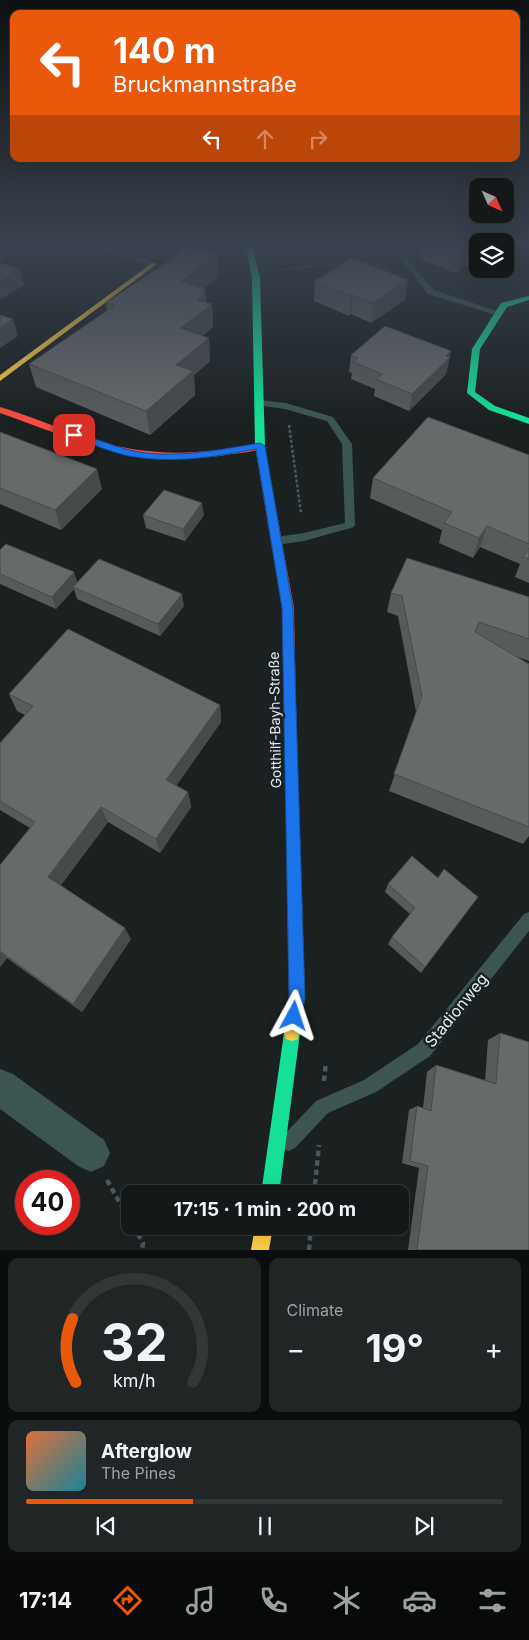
<!DOCTYPE html>
<meta charset="utf-8">
<style>
:root{--surface:#141819;--page:#212526;--text:#f1f3f6;--muted:#9da0a2;--line:#333738;--accent:#ea580c}
body{margin:0;font-family:Inter,sans-serif;background:var(--page);color:var(--text);height:100vh;display:flex;flex-direction:column;font-size:19px;white-space:nowrap}
*{box-sizing:border-box;margin:0}
p{font-size:16px;color:var(--muted)}
.icon{flex:none;width:28px;height:28px;fill:none;stroke:currentColor;stroke-width:2;stroke-linecap:round;stroke-linejoin:round}
.map{position:relative;height:1250px;overflow:hidden}
.sheet{display:flex;flex-direction:column;gap:8px;padding:8px;background:#0b0d0e;flex:1}
.sheet>*{flex:none}
.hud{position:absolute;left:10px;top:10px;width:510px;height:152px;border-radius:10px;box-shadow:0 5px 20px #0002,0 0 0 1px var(--line);background:#ea580c;color:#fff;overflow:hidden}
.needle{width:32px;rotate:135deg}
.tools{position:absolute;left:469px;top:178px;display:grid;gap:10px}
.tools a{display:grid;place-items:center;width:45px;height:45px;border-radius:10px;background:var(--surface);box-shadow:0 5px 20px #0002,0 0 0 1px var(--line);font-size:25px}
.speed{position:absolute;left:15px;top:1170px;display:flex;gap:10px;font-size:25px;font-weight:700;text-align:center}
.speed>*{display:grid;place-content:center;width:65px;height:65px;border-radius:50%;background:var(--surface);box-shadow:0 5px 20px #0002,0 0 0 1px var(--line);line-height:1}
.speed .limit{border:8px solid #d22;background:#fff;color:#111}
.pin{position:absolute;display:grid;place-items:center;width:42px;height:42px;color:#fff;margin:-21px;border-radius:10px;box-shadow:0 2px 8px #0006}
.me{position:absolute;width:55px;margin:-28px;rotate:5deg;stroke-linejoin:round;filter:drop-shadow(0 0 4px #0008)}
.turn{display:flex;align-items:center;gap:18px;height:105px;padding:0 20px;font-size:22px}
.turn .icon{width:65px;height:65px;stroke-width:2.5}
.turn b{display:block;font-size:35px;line-height:42px}
.lanes{display:flex;align-items:center;height:48px;padding:0 20px;background:#0003;justify-content:center;gap:25px;direction:ltr}
.lanes .off{opacity:.35}
.big{font-size:38px;font-weight:700;line-height:1.1}
.sheet .widget{flex:1;display:flex;flex-direction:column;justify-content:center;gap:8px;min-width:0;padding:0 18px;border-radius:10px;background:var(--page)}
.sheet .dial{align-items:center;gap:0}
.dial svg{height:130px;overflow:visible;fill:none;stroke:var(--line);stroke-width:7;stroke-linecap:round;text-anchor:middle}
.dial text{fill:var(--text);stroke:none}
.song{display:flex;align-items:center;gap:15px}
.cover{width:60px;height:60px;border-radius:8px;background:linear-gradient(135deg,hsl(20 70% 55%),hsl(190 70% 35%))}
.played{height:5px;border-radius:2px;background:linear-gradient(90deg,var(--accent) 35%,var(--line) 35%)}
.keys{display:flex;justify-content:space-around;direction:ltr}
.heat{display:flex;justify-content:space-between;align-items:center;font-size:28px;direction:ltr}
.sheet .tiles{flex:1;display:grid;gap:8px;grid-template-columns:1fr 1fr}
.widget:last-child{grid-column:span 2}
.trip{position:absolute;left:121px;top:1185px;width:288px;height:50px;border-radius:10px;background:var(--surface);box-shadow:0 5px 20px #0002,0 0 0 1px var(--line);font-weight:700;line-height:50px;text-align:center}
.dock{display:flex;height:80px;justify-content:space-around;align-items:center;background:#080a0a;color:var(--muted)}
.dock .icon{width:35px;height:35px}
.dock .active{color:var(--accent)}
.dock b{font-size:22px;color:var(--text)}
.map>svg:first-child{display:block}
.lines{fill:none;stroke-linecap:round;stroke-linejoin:round}
.path-far2{stroke:#4a5958;stroke-width:2;stroke-dasharray:2.5 2;stroke-linecap:butt}
.path-far1{stroke:#4a5958;stroke-width:2.5;stroke-dasharray:3 2;stroke-linecap:butt}
.path{stroke:#4a5958;stroke-width:4.5;stroke-dasharray:5.5 4;stroke-linecap:butt}
.lane{fill:#3d5552;fill-rule:evenodd}
.street{fill:#3d5552;fill-rule:evenodd}
.fast{fill:#16e098;fill-rule:evenodd}
.slow{fill:#ffcf43;fill-rule:evenodd}
.jam{fill:#f24e42;fill-rule:evenodd}
.wall{fill:#585b5c}
.shaded-wall{fill:#474a4b}
.building{fill:#666a6b;stroke:#474a4b}
.route{fill:#1a73e8;stroke:#114b97}
.labels{text-anchor:middle;stroke-width:5;stroke-linejoin:round;paint-order:stroke}
.street-label{font-size:14px;fill:#e3e9ea;stroke:#192123}
.near-street-label{font-size:16px;fill:#e3e9ea;stroke:#192123}
</style>
<div class="map">
<svg width="529" height="1250" viewBox="0 0 529 1250">
<rect width="100%" height="100%" fill="#1b2021"/>
<g class="lines">
<g class="path-far2">
<path d="M169 252 176 246"/>
<path d="M358 262 362 261 390 270"/>
<path d="M278 270 347 263"/>
</g>
<path class="path-far1" d="M289 425 301 513"/>
<g class="path">
<path d="M324 1081 326 1062"/>
<path d="M107 1180 130 1221"/>
<path d="M314 1194 319 1145"/>
<path d="M133 1226 143 1243 142 1250"/>
<path d="M309 1250 311 1226"/>
</g>
<g class="lane">
<path d="M17 246H25L0 260V255Z"/>
<path d="M91 246H102L157 264 152 265Z"/>
<path d="M401 257H405L434 290 503 313 496 315 428 294 401 259Z"/>
<path d="M259 400 286 403 333 417 352 444 355 525 354 527 304 541 276 545 272 544 271 541 272 538 276 537 304 533 345 523 342 444 327 421 285 409 256 405V401Z"/>
<path d="M529 912V931L430 1056 376 1092 328 1113 295 1148 289 1151 283 1148 280 1142 283 1136 316 1101 364 1080 418 1044 524 914Z"/>
</g>
<path class="street" d="M0 1069 13 1074 104 1140 110 1153 104 1166 91 1172 78 1166 0 1109Z"/>
<g class="fast">
<path d="M246 246H252L260 278 265 446 268 464 263 467 258 464 255 446 252 278Z"/>
<path d="M529 296V300L507 307 480 349 475 392 495 406 529 418V424L489 410 467 393 472 349 501 303Z"/>
<path d="M292 1025 298 1027 300 1033 279 1194H261L284 1033 286 1027Z"/>
</g>
<g class="slow">
<path d="M152 263 157 264 0 381V375Z"/>
<path d="M290 702 294 703 296 707 305 998 298 1039 292 1041 286 1039 284 1033 289 998 284 707 286 703Z"/>
<path d="M255 1226H273L269 1250H251Z"/>
</g>
<g class="jam">
<path d="M0 407C31 416 60 429 90 439 152 458 198 455 260 443L265 446C258 452 241 453 232 454 145 470 80 442 0 413Z"/>
<path d="M263 461 268 464 294 608 296 707 294 711 290 712 286 711 284 707 282 608 258 464Z"/>
</g>
</g>
<g class="wall">
<path d="M423 246H478V269H489L483 273 465 266 456 273 421 260Z"/>
<path d="M218 277 203 288 205 289 206 303 212 304 213 327 202 336 209 338 210 361 194 375 195 395 150 435 36 387 29 364 107 311 106 303Z"/>
<path d="M315 281 405 300 371 323 351 314 349 316 314 301Z"/>
<path d="M451 351 446 374 409 411 374 396 375 389 351 379 352 373 349 372 351 355Z"/>
<path d="M0 432 102 489 61 530 0 504Z"/>
<path d="M529 455V583L515 577 520 564 480 547 473 558 439 543 442 530 370 498 373 478Z"/>
<path d="M143 515H204L185 541 146 528Z"/>
<path d="M0 550 78 583 184 606 160 636 77 599 74 589 56 609 0 584Z"/>
<path d="M391 593 529 597V661L515 656 529 664V836L523 844 389 791 416 712 398 616 387 612Z"/>
<path d="M9 694 220 705 221 722 176 786 188 792 191 807 160 853 108 822 61 885 131 939 82 1012 7 958 0 967V865L30 828 0 810V743L25 715 17 711Z"/>
<path d="M438 878 478 897 421 973 388 944 392 937 410 914 385 892 388 884Z"/>
<path d="M500 1033 529 1250H408L419 1168 402 1163 409 1110 417 1106 423 1108 427 1072 436 1065 485 1081 488 1040Z"/>
</g>
<g class="shaded-wall">
<path d="M505 246H512L511 253 505 257Z"/>
<path d="M469 247 465 266 456 273 460 253Z"/>
<path d="M217 255 218 277 183 304 181 281Z"/>
<path d="M19 269 24 285 0 300V281Z"/>
<path d="M484 269H489L483 273Z"/>
<path d="M408 280 405 300 371 323 373 303Z"/>
<path d="M205 289 207 308 212 304 213 327 183 351 180 328 201 292Z"/>
<path d="M353 295 351 314 349 316 351 296Z"/>
<path d="M13 319 18 336 0 348V328Z"/>
<path d="M209 338 210 361 194 375 195 395 150 435 146 411 176 365Z"/>
<path d="M451 351 446 374 409 411 412 394Z"/>
<path d="M97 469 102 489 61 530 55 510Z"/>
<path d="M202 503 204 515 185 541 183 529Z"/>
<path d="M487 526 480 547 473 558 479 538Z"/>
<path d="M74 572 78 584 73 587 74 589 56 609 52 597Z"/>
<path d="M182 594 184 606 160 636 158 624Z"/>
<path d="M220 705 221 722 169 796 166 780Z"/>
<path d="M188 792 191 807 160 853 156 839Z"/>
<path d="M101 807 108 822 57 890 48 877Z"/>
<path d="M125 928 131 939 82 1012 73 1004Z"/>
<path d="M0 952 7 958 0 967Z"/>
</g>
<g class="building">
<path d="M440 246H478V250L469 247 460 253Z"/>
<path d="M189 247 217 255 181 281 205 289 201 292 205 293 197 300 212 304 180 328 209 338 176 365 193 371 146 411 29 364 114 306 106 303Z"/>
<path d="M352 258 408 280 373 303 353 295 351 296 315 281Z"/>
<path d="M0 263 19 269 0 281Z"/>
<path d="M0 315 13 319 0 328Z"/>
<path d="M385 326 451 351 446 356 450 357 412 394 376 379 382 374 353 362 358 358 351 355Z"/>
<path d="M428 417 529 455V544L487 526 479 538 444 523 452 512 373 478Z"/>
<path d="M0 432 97 469 55 510 0 488Z"/>
<path d="M164 490 202 503 183 529 143 515Z"/>
<path d="M6 544 74 572 52 597 0 574V550Z"/>
<path d="M529 548V559L523 557Z"/>
<path d="M407 558 529 597V639L479 622 475 632 529 664V827L394 774 422 696 402 596 391 593Z"/>
<path d="M99 559 182 594 158 624 73 587Z"/>
<path d="M68 629 220 705 166 780 188 792 156 839 101 807 48 877 125 928 73 1004 0 951V865L35 822 0 801V743L33 706 9 694Z"/>
<path d="M412 856 438 878 444 869 478 897 425 967 392 937 415 908 388 884Z"/>
<path d="M500 1033 529 1042V1250H417L428 1166 410 1161 417 1106 431 1111 436 1065 496 1084Z"/>
</g>
<linearGradient id="sky" x2="0" y2="1"><stop stop-color="#0f1212"/><stop offset="0.58" stop-color="#39424e"/><stop offset="1" stop-color="#39424e" stop-opacity="0"/></linearGradient>
<rect width="529" height="421" fill="url(#sky)"/>
<path class="route" d="M74 432C92 437 110 445 129 450 172 460 217 450 260 443L265 446 293 608 305 998 300 1022 294 1024 289 1022 286 1016 289 998 282 608 256 449C214 457 173 464 129 456 110 452 90 443 71 437L69 435Z"/>
<g class="labels">
<g class="street-label">
<text transform="translate(275 720) rotate(-91)" y="5">Gotthilf-Bayh-Straße</text>
</g>
<g class="near-street-label">
<text transform="translate(456 1010) rotate(-51)" y="6">Stadionweg</text>
</g>
</g>
</svg>
<div class="tools">
<a><svg class="needle" viewBox="-14 -14 28 28"><path d="M0-13l5 13h-10z" fill="#e53935"/><path d="M0 13l5-13h-10z" fill="#9da0a2"/></svg></a>
<a><svg class="icon" aria-label="layers" viewBox="0 0 24 24"><path d="M12 4l9 5-9 5-9-5zM3 14l9 5 9-5"/></svg></a>
</div>
<div class="speed"><div class="limit">40</div></div>
<div class="pin" style="left:74px;top:435px;background:#d93025"><svg class="icon" aria-label="arrive" viewBox="0 0 24 24"><path d="M6 21V4h12l-3 4 3 4H6"/></svg></div>
<svg class="me" style="left:294px;top:1016px" viewBox="-20 -20 40 40"><path d="M0-17L14 15 0 8-14 15z" fill="#1a73e8" stroke="#fff" stroke-width="4"/></svg>
<div class="trip">17:15 · 1 min · 200 m</div>
<div class="hud">
<div class="turn"><svg class="icon" aria-label="left" viewBox="0 0 24 24"><path d="M17 20v-9H6M10 6l-5 5 5 5"/></svg><div><b>140 m</b>Bruckmannstraße</div></div>
<div class="lanes"><svg class="icon" aria-label="left" viewBox="0 0 24 24"><path d="M17 20v-9H6M10 6l-5 5 5 5"/></svg><svg class="icon off" aria-label="ahead" viewBox="0 0 24 24"><path d="M12 20V5M6 11l6-6 6 6"/></svg><svg class="icon off" aria-label="right" viewBox="0 0 24 24"><path d="M7 20v-9h11M14 6l5 5-5 5"/></svg></div>
</div>
</div>
<section class="sheet">
<div class="tiles">
<div class="widget dial"><svg viewBox="0 0 100 80">
<path d="M14 69A42 42 0 1 1 86 69"/>
<path d="M14 69A42 42 0 0 1 12 30" stroke="#ea580c"/>
<text x="50" y="56" font-size="32" font-weight="700">32</text>
<text x="50" y="72" font-size="11">km/h</text>
</svg></div>
<div class="widget"><p>Climate</p>
<div class="heat"><a>−</a><b class="big">19°</b><a>+</a></div>
</div>
<div class="widget">
<div class="song"><i class="cover"></i><div><b>Afterglow</b><p>The Pines</p></div></div>
<div class="played"></div>
<div class="keys"><svg class="icon" aria-label="previous" viewBox="0 0 24 24"><path d="M18 5L8 12l10 7zM5 5v14"/></svg><svg class="icon" aria-label="pause" viewBox="0 0 24 24"><path d="M8 5v14M16 5v14"/></svg><svg class="icon" aria-label="next" viewBox="0 0 24 24"><path d="M6 5l10 7-10 7zM19 5v14"/></svg></div>
</div>
</div>
</section>
<nav class="dock">
<b>17:14</b>
<svg class="icon active" aria-label="directions" viewBox="0 0 24 24"><path d="M12 3l9 9-9 9-9-9zM9 14v-3h6M13 9l2 2-2 2"/></svg>
<svg class="icon" aria-label="music" viewBox="0 0 24 24"><path d="M9 18V5l10-2v13"/><circle cx="6" cy="18" r="3"/><circle cx="16" cy="16" r="3"/></svg>
<svg class="icon" aria-label="phone" viewBox="0 0 24 24"><path d="M5 4h4l2 5-3 2q2 4 5 5l2-3 5 2v4C11 20 4 13 5 4z"/></svg>
<svg class="icon" aria-label="climate" viewBox="0 0 24 24"><path d="M12 3v18M4 7l16 10M4 17L20 7"/></svg>
<svg class="icon" aria-label="car" viewBox="0 0 24 24"><path d="M5 17H2v-5l4-1 3-4h7l3 4 3 1v5h-3M9 17h6M6 11h13"/><circle cx="7" cy="17" r="2"/><circle cx="17" cy="17" r="2"/></svg>
<svg class="icon" aria-label="filters" viewBox="0 0 24 24"><path d="M4 7h16M4 17h16"/><circle cx="9" cy="7" r="2"/><circle cx="15" cy="17" r="2"/></svg>
</nav>
